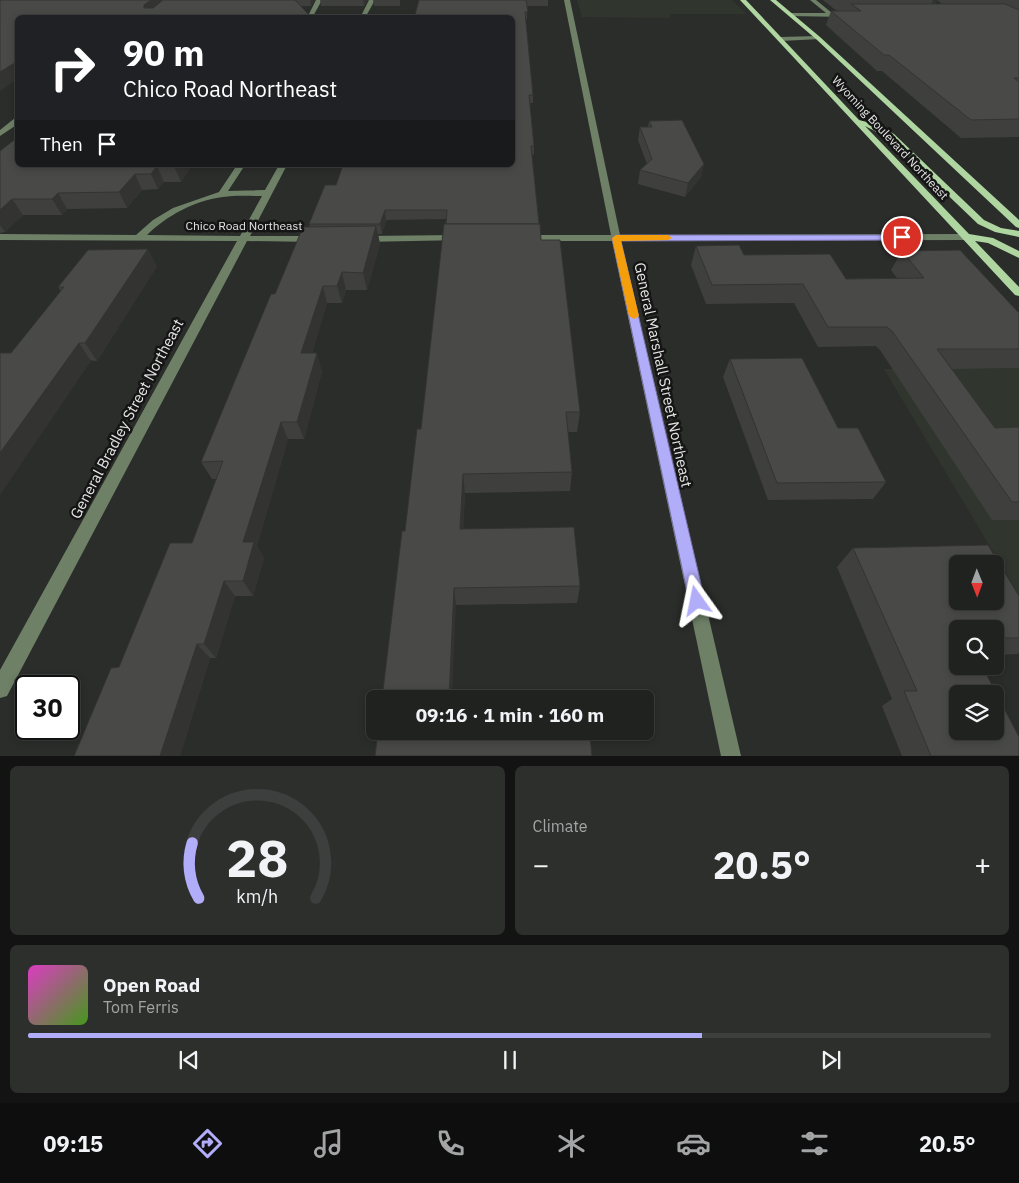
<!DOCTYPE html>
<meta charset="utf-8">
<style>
:root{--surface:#202220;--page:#2d2f2d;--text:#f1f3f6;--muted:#a2a4a5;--line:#3d3f3e;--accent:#b2adf9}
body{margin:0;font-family:"IBM Plex Sans",sans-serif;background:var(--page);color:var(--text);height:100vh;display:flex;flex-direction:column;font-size:19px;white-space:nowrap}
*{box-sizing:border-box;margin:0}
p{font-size:16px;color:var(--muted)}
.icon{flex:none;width:28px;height:28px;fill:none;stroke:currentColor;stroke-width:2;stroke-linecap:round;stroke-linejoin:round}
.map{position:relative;height:756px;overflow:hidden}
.panel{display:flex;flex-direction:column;gap:10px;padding:10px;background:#121312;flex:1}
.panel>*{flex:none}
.top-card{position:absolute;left:15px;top:15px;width:500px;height:152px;border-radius:8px;box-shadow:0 2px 8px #0003,0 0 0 1px var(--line);background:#202124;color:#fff;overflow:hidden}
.needle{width:32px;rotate:179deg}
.fabs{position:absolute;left:949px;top:555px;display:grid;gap:10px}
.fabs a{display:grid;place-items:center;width:55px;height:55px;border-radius:8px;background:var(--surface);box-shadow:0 2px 8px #0003,0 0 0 1px var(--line);font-size:25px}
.speed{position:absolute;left:15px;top:675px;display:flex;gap:10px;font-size:25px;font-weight:700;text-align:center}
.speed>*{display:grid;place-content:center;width:65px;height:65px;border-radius:50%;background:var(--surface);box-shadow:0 2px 8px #0003,0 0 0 1px var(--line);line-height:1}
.speed .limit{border:2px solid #111;border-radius:8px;background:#fff;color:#111}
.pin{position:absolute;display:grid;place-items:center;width:42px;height:42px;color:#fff;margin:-21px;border:2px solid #fff;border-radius:50%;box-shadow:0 1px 5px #0007}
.me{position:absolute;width:55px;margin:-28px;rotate:348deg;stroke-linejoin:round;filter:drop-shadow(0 0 4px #0008)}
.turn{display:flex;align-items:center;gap:18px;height:105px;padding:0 25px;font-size:22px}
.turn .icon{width:65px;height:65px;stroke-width:2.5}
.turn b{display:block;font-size:35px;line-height:42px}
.then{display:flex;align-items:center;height:48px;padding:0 25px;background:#0003;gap:10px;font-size:19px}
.big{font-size:38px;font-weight:700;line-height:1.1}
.panel .card{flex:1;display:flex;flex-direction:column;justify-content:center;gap:8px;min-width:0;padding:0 18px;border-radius:8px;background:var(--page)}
.panel .dial{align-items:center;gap:0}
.dial svg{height:130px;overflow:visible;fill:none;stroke:var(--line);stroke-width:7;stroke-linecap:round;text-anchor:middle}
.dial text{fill:var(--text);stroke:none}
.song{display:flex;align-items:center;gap:15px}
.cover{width:60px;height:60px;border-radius:8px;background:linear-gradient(135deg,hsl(310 70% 55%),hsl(100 70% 35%))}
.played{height:5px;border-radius:2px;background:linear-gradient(90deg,var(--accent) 70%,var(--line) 70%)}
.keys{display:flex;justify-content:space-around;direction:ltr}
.heat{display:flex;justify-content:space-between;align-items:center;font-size:28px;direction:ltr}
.panel .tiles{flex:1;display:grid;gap:10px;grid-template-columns:1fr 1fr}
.card:last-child{grid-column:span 2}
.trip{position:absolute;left:366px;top:690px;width:288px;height:50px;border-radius:8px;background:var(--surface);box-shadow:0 2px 8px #0003,0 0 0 1px var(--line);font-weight:700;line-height:50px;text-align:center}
.tabs{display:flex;height:80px;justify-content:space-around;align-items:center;background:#0d0e0d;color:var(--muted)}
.tabs .icon{width:35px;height:35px}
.tabs .on{color:var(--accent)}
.tabs b{font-size:22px;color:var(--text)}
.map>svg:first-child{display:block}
.built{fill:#30362e}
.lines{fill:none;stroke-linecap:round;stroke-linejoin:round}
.minor{fill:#6e8167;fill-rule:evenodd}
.major{fill:#afd6a0;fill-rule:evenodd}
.wall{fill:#3f403e;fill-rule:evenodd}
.shaded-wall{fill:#333432}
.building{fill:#494a48;stroke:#333432;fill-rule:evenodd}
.route{fill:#b2adf9;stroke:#7470a2}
.slow{fill:#f59e0b}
.labels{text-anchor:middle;stroke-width:5;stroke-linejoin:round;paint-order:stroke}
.far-street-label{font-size:12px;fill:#e4e5e4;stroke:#141514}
.street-label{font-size:15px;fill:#e4e5e4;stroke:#141514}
</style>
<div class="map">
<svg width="1019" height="756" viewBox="0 0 1019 756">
<rect width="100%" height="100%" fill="#2b2d2b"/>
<g class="built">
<path d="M577 0H732L746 14H670V18L582 17Z"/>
<path d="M1019 368V595L884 369Z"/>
</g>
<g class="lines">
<g class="minor">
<path d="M316 0H322L312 18H307Z"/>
<path d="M369 0H375L365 18H360Z"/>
<path d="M564 0H570L620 235 967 234 972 237 967 240 621 241 741 756H721L612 241H525L520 238 525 235H611Z"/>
<path d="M810 0H816L832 13 849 15 846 17 789 16 791 13H826Z"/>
<path d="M818 36 820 39 781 41 778 39 781 37Z"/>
<path d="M15 118H18V124L0 136V130Z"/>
<path d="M237 165H245L228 191 265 190 279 165H287L250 236H315L320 239 315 242 247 241 7 696 0 698V670L237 241 0 240V234L136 235 153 220 173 208 219 192ZM262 196 240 236 147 235C166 216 196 200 223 197 235 195 249 196 262 196Z"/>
<path d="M460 235 465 238 463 240 362 242 357 239 362 236Z"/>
</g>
<g class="major">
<path d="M740 0H746L859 120 878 125 894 134 984 220 1001 228 1019 231V237L995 232 978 224 888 138 865 126 969 234 993 238 1019 251V258L988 243 975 241 1019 287V296L1015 295Z"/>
<path d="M770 0H776L820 37 1019 220V228L1016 227 816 39Z"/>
</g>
</g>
<g class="wall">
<path d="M0 0H315L311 6H301Z"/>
<path d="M320 0H368L364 6H321Z"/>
<path d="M373 0H400V6H374Z"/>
<path d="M419 0H548V6H527V19H525L533 95V103H530L534 146V154L532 155 541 240 580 412 577 432H568L572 472 570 491 465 493 463 529 580 586 577 603 456 605 405 531 421 429 446 219 386 220 382 234H378L380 244 367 290H346L342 303H327L312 353 322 371 304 439H288L257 546 264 558 253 596H235L216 658H210L180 756H74L119 667 192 543 217 479H212L201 462 275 294 310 227 309 224 336 185 512 165Z"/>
<path d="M823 0H1019V137L961 138 882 71H877L826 25 831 11H837ZM937 0 942 4H935Z"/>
<path d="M649 121 704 164 701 177 685 197 638 184 640 170 647 164 638 140 640 127H648Z"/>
<path d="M0 151 192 165 181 182H164L158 189 142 190 127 208 67 209 62 215H23L5 232 0 233Z"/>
<path d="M696 246 744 255 846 279 897 278 891 270 902 251 1019 313V368L952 369 995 428 1019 427V520H992L880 350 876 346 818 347 794 303 706 304 691 265Z"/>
<path d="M157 266 97 361 11 353 61 291 58 287Z"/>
<path d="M730 359 838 428 886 482 873 499 768 500 723 377Z"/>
<path d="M853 548 1019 596V653L1017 654 995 655V629H958L1019 756H902L882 706 892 699 837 567Z"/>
</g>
<g class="shaded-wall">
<path d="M151 0H169L149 17 144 8V5Z"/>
<path d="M310 0H315L311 6Z"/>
<path d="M363 0H368L364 6Z"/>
<path d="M933 0H937L934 7 928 11Z"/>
<path d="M18 61V79L0 91V72Z"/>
<path d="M704 164 701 177 685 197 688 183Z"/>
<path d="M175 165H192L181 182 174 166Z"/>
<path d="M157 166 164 182 158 189 151 174Z"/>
<path d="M135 174 142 190 127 208 119 192Z"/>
<path d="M58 193 67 209 62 215 52 199Z"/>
<path d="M12 199 23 215 5 232 0 225V210Z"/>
<path d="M385 210 386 220 382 234 380 224Z"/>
<path d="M376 226 380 244 367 290 363 273Z"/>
<path d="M148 249 157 266 97 361 85 343Z"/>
<path d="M342 272 346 290 342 303 337 286Z"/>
<path d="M323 286 327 303 307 371 301 353Z"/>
<path d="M79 343 91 361 0 495V453Z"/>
<path d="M317 353 322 371 304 439 297 422Z"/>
<path d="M281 422 288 439 257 546 264 558 253 596 243 581V542Z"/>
<path d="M463 474 465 493 463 547 460 529Z"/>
<path d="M224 581 235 596 216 658 204 644Z"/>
<path d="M454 588 456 605 452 699H449Z"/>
<path d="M197 644 210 658 180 756H160Z"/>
<path d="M447 731H451L450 748 447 736Z"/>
</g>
<g class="building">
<path d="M0 0H151L144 5V8H153L163 0H295L312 18H18V61L0 72Z"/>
<path d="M419 0H526L528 12H525L533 95H529L534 146H531L539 224H446L447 210H385L380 224H309L325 185H336L343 165H512V18H414Z"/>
<path d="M851 4H1005L1019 10V78H1014L1019 82V119L971 120 889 55H884L831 11H861Z"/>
<path d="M682 120 704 164 688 183 640 170 652 159 640 127H652L649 121Z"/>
<path d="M18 137V165H175L174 166H157L151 174H135L119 192 58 193 52 199H12L0 210V151Z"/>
<path d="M444 224H540L541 240H560L580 412H566L572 472 463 474 460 529 574 527 580 586 454 588 449 699H382L402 531H405L417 429H421Z"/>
<path d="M376 226 363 273 342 272 337 286H323L301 353H317L297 422H281L243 542H254L243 581H224L204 644H197L160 756H74L111 668 119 667 170 543H192L223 461 201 462 271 294H275L303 227Z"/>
<path d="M739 245 744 255 830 254 846 279 924 278 902 251 960 250 1019 313V349H937L995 428 1019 427V502H1012L892 331 887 327H828L803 284 712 285 696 246Z"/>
<path d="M148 249 85 343H79L0 453V353H11L64 287H58L88 250Z"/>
<path d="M802 358 838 428H858L886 482 777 483 730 359Z"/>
<path d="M988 545 1019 596V638H995V629H958V666H982L1019 737V756H931L904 691H917L853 548ZM958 564H995V601H958ZM958 694H995V731H958Z"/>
<path d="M378 731H447V736H590L592 756H375Z"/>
</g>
<path class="route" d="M616 235H902L906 237 902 240 621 241 705 601 702 606 697 609 691 606 689 601 612 238Z"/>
<path class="slow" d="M616 235H668L672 238 668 240 621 241 639 316 634 319 629 316 612 238Z"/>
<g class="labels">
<g class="far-street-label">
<text transform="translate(890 138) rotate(47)" y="4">Wyoming Boulevard Northeast</text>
<text x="244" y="230">Chico Road Northeast</text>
</g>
<g class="street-label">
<text transform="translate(663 375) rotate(78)" y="5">General Marshall Street Northeast</text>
<text transform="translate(127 419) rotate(-62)" y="5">General Bradley Street Northeast</text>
</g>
</g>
</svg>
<div class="fabs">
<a><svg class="needle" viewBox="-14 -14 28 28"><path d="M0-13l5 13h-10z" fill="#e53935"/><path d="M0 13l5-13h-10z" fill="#a2a4a5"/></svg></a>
<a><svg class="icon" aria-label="search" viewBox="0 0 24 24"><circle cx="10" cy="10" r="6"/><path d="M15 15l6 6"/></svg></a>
<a><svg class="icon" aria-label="layers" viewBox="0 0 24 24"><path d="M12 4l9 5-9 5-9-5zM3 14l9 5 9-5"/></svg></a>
</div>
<div class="speed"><div class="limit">30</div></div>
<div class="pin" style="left:902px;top:237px;background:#d93025"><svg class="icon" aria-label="arrive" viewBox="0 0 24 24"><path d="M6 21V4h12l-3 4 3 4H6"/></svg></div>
<svg class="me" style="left:697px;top:601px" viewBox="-20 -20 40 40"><path d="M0-17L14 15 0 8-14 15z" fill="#b2adf9" stroke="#fff" stroke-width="4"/></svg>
<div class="trip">09:16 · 1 min · 160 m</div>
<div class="top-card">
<div class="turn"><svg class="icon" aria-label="right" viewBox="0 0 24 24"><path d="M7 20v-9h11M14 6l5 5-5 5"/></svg><div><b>90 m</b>Chico Road Northeast</div></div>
<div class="then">Then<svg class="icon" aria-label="arrive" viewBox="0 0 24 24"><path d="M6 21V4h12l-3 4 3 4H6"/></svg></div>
</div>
</div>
<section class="panel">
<div class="tiles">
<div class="card dial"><svg viewBox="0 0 100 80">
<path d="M14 69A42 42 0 1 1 86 69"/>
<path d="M14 69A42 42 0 0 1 10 35" stroke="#b2adf9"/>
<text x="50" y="56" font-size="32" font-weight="700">28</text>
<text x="50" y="72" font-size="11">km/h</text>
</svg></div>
<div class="card"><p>Climate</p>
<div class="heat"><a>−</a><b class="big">20.5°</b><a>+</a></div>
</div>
<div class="card">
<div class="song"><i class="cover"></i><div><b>Open Road</b><p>Tom Ferris</p></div></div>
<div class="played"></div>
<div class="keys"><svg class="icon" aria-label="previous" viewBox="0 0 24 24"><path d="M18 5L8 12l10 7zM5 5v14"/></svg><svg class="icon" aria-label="pause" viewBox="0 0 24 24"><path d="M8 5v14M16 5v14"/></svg><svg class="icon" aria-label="next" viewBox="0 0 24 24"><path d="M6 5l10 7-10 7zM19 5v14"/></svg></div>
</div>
</div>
</section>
<nav class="tabs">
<b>09:15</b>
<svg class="icon on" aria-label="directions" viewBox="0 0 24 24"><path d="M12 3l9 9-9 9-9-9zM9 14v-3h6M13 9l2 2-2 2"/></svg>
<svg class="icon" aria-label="music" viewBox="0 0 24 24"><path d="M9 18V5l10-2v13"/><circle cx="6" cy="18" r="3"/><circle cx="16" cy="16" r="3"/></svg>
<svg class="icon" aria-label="phone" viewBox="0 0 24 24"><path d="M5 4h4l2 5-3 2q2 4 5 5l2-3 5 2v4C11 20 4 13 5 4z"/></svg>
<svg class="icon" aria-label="climate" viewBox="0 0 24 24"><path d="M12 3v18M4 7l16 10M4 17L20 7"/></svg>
<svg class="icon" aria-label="car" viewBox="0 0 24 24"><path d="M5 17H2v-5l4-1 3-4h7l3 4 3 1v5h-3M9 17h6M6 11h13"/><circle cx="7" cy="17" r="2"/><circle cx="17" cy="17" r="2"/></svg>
<svg class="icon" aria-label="filters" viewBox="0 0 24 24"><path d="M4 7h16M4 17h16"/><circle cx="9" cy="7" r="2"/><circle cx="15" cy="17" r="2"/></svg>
<b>20.5°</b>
</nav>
